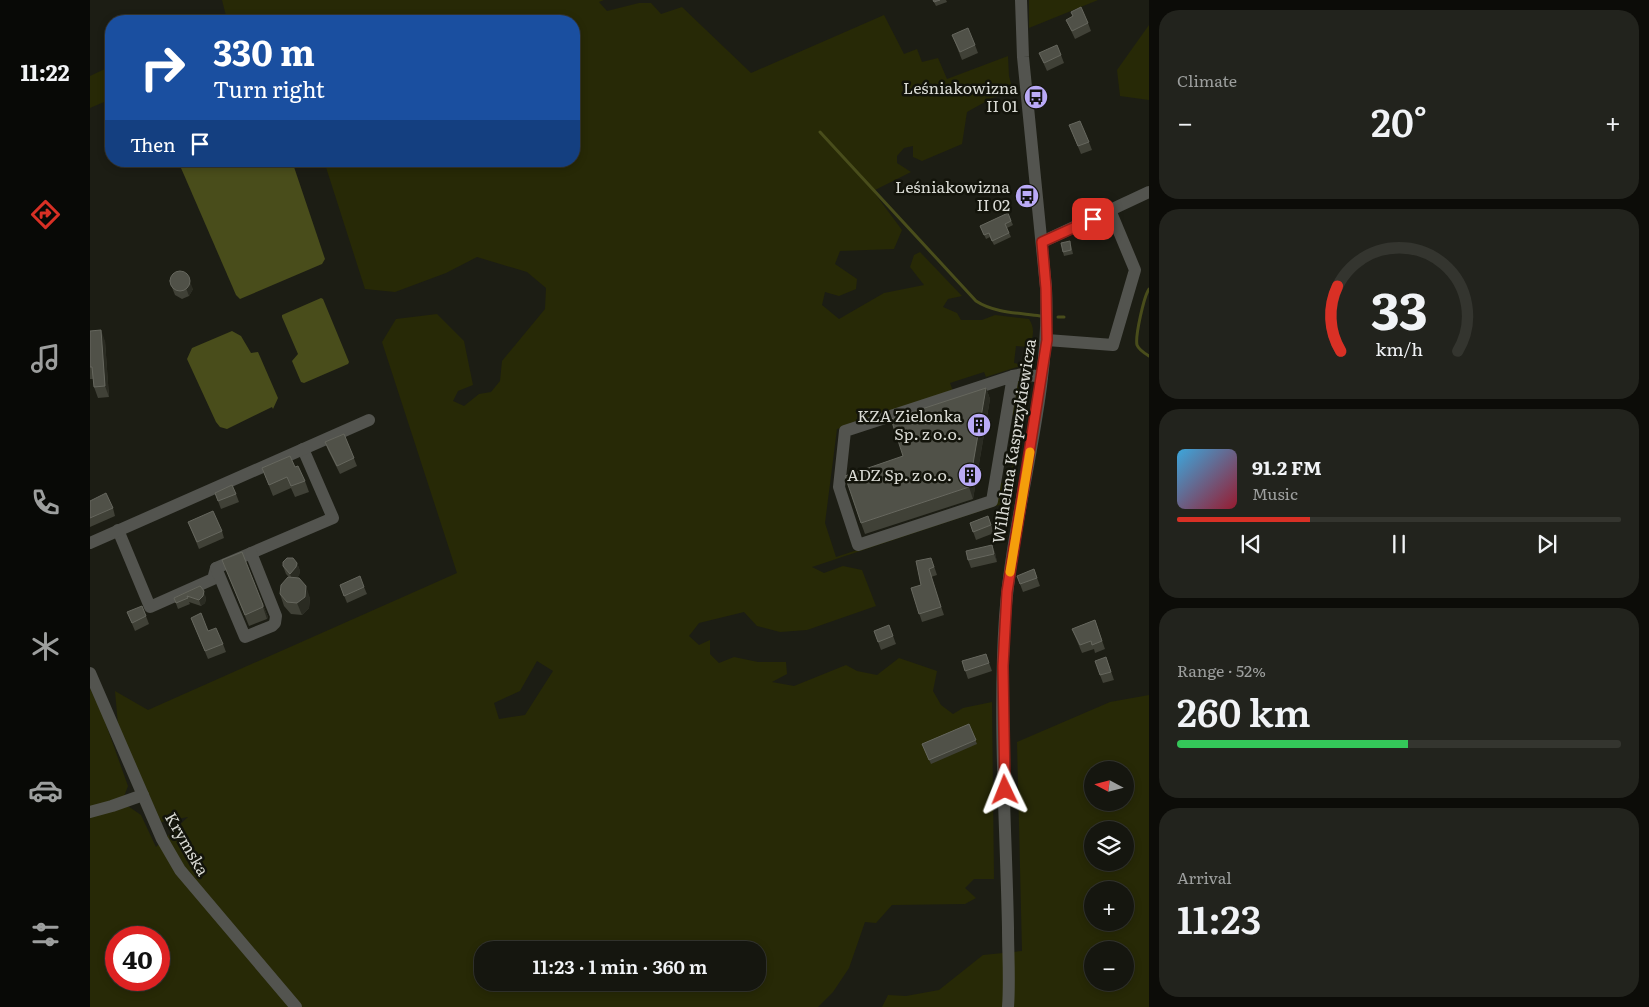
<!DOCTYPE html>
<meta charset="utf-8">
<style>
:root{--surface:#15160f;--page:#22231d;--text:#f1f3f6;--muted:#9d9f9e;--line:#34352f;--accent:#d93025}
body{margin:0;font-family:Literata,serif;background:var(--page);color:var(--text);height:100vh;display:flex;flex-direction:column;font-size:19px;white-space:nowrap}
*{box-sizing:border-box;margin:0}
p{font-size:16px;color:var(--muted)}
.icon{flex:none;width:28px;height:28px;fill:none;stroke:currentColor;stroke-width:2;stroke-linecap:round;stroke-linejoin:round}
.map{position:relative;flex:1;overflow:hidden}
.side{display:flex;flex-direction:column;gap:10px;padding:10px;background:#0c0c08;width:500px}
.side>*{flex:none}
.top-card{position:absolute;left:15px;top:15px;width:475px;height:152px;border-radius:20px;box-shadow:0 2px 8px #0003,0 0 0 1px var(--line);background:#1a4fa0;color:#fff;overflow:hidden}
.needle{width:32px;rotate:277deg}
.buttons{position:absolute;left:994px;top:761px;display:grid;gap:10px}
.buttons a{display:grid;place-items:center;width:50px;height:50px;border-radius:50%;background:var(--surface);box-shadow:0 2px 8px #0003,0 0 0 1px var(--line);font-size:25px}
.speed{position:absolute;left:15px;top:926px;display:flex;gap:10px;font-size:25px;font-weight:700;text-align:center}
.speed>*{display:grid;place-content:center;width:65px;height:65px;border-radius:50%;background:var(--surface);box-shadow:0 2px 8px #0003,0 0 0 1px var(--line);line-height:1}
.speed .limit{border:8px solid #d22;background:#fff;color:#111}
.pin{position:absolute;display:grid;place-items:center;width:42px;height:42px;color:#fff;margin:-21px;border-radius:10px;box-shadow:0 2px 8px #0006}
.me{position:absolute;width:55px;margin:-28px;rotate:358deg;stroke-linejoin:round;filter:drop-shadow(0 0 4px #0008)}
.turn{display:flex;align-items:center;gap:18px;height:105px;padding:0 25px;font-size:22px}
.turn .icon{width:65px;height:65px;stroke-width:2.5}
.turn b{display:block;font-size:35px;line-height:42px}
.then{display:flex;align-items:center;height:48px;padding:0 25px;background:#0003;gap:10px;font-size:19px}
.big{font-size:38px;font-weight:600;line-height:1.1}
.side .tile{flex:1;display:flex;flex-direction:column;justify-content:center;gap:8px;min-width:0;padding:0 18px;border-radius:20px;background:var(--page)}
.side .dial{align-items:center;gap:0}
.dial svg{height:130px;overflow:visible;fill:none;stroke:var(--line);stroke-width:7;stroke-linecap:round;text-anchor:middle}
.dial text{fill:var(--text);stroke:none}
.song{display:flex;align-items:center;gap:15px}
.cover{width:60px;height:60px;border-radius:8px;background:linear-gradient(135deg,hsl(200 70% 55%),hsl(350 70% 35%))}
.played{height:5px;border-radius:2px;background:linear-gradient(90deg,var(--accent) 30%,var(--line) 30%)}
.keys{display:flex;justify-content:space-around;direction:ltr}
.heat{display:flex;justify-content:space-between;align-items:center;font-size:28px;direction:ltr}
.charge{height:8px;border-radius:4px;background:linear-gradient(90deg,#34c759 52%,var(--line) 0)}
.trip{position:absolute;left:384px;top:941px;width:292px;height:50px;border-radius:20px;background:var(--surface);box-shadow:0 2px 8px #0003,0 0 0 1px var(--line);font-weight:600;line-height:50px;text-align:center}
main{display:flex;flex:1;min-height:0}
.tab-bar{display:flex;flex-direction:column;width:90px;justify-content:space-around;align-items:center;background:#080906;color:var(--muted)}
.tab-bar .icon{width:35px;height:35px}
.tab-bar .active{color:var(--accent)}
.tab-bar b{font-size:22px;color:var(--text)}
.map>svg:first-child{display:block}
.green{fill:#272906;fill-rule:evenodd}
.water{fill:#494d1b}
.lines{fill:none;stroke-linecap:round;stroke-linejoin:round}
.stream{stroke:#494d1b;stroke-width:3}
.minor{stroke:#53544f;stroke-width:12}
.wall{fill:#404137}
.shaded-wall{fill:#2a2b22}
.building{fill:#505148;stroke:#66675e}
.route-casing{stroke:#8d1f18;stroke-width:12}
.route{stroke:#d93025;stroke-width:9}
.slow{stroke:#f59e0b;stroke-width:9}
.labels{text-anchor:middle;stroke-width:5;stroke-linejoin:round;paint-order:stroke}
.poi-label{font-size:16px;fill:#dadbd5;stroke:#13140b;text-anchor:end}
.street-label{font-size:16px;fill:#dadbd5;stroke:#13140b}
</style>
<main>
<nav class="tab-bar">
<b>11:22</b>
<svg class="icon active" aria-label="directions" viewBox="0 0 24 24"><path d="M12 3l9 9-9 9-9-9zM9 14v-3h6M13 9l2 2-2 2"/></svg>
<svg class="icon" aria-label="music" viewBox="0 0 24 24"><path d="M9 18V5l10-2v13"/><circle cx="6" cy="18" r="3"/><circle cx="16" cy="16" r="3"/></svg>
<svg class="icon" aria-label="phone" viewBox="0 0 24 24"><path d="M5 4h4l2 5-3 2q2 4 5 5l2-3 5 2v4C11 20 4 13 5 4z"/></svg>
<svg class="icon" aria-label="climate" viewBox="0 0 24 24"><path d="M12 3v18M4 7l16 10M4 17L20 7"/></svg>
<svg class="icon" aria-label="car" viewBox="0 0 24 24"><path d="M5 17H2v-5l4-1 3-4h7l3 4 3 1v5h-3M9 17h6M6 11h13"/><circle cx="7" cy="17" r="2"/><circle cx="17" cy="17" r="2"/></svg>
<svg class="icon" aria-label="filters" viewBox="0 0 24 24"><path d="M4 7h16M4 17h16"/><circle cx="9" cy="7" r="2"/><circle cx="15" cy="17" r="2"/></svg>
</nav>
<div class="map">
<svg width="1059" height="1007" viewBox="0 0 1059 1007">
<rect width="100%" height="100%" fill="#1c1d14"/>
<g class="green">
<path d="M132 0H514L509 2 517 11 549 3H561L571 14 592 7 661 73 794 15 814 54 827 49 832 62 848 58 857 79 918 56 919 76 923 91 902 98 877 112 872 144 832 161 823 157V146L814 148 807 156V163L821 172 783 191 812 230 804 249 750 251 745 264 767 279 766 289 749 296 735 292 732 305 749 319 794 293 834 285 820 267 824 255 830 252 872 296 858 299 853 307 867 313 871 320H892L905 315 939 319C945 328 944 338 938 347L926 346 924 363 943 367 942 368 927 367 896 377 894 372 860 383 863 391 747 429 735 523 746 557 907 504 911 483 919 484 930 416 922 415 927 383 930 380H941L921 501 722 567 734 573 753 566 772 570 786 606 717 630 690 632 667 626 654 612 609 623 599 636 609 645 620 640V654L629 663 644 657 668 662H696L697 674 682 682 704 686 756 665 767 671 787 675 809 658 847 671 843 691 851 705 863 714 873 708 902 702 904 879H884L875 888 886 898 875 904 802 905 786 923 775 922 759 968 743 992 728 1007H0V688L13 716 38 786 32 802 51 815 66 847 98 817 71 822 28 725 25 691 58 710 367 573 292 342 306 319 347 314 374 341 383 385 368 391 363 401 374 406 389 394 401 392 410 381 412 361 455 309 456 288 437 272 387 257 356 273 305 292 275 289 234 161H484V21H123L136 16ZM447 661 463 671 435 715 409 719 404 703 430 691ZM26 938H69V980H26ZM392 950H668V982H392Z"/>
<path d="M939 0H1008L939 28Z"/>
<path d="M1059 25V100L1030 96 1027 70Z"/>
<path d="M21 66V99L0 108V76Z"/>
<path d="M1059 695V1007H792L798 995 816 996 849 990 893 955 932 951 927 742 1020 702ZM1002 770H1035V802H1002ZM1002 830H1035V862H1002ZM1002 890H1035V922H1002ZM1002 950H1035V982H1002Z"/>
</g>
<g class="water">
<path d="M88 161H202L235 259 232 264 150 299 146 295Z"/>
<path d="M231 298 233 299 259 362 258 364 214 383 211 382 202 361 208 354 192 317V315Z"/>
<path d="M142 331 151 336 161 353 168 352 188 398 183 409 182 407 137 429 130 427 126 422 97 359 102 348Z"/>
</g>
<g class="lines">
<g class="stream">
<path d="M730 132 886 301C904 313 930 313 950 316"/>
<path d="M1059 289C1054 296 1045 336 1047 345 1049 350 1054 353 1059 356"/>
<path d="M968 317H974"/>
</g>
<g class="minor">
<path d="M952 242 1059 192"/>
<path d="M957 340 1023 345 1045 270 1020 210"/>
<path d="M923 376 902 501 768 545 749 487 755 431Z"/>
<path d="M923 376 933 374 952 377"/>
<path d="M28 530 60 607 123 579 126 568 243 518 213 449"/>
<path d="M0 543 279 420"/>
<path d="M126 568 155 637 182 626 185 623 186 616 161 553"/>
<path d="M0 673 72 839 90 870 206 1007"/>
<path d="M0 812 22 806 53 795"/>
<path d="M918 1007C920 981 918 954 918 928 916 824 908 720 915 617 923 507 961 399 956 288L933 57 931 0"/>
</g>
</g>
<g class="wall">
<path d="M843 0H856L857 2 846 6Z"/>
<path d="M981 12 998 23 1001 31 985 39 976 20 983 17Z"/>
<path d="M862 35 885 45 888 53 872 60Z"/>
<path d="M949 53 971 55 974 63 957 71Z"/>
<path d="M979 125 999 142 1002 150 991 154Z"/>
<path d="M918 213 923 225 917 228 921 237 904 245 900 237 896 239 890 226Z"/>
<path d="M981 245 983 254 974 256 973 252Z"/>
<path d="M79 280 103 289 99 296 92 299 85 295Z"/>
<path d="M0 331 15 341 19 397 8 398 4 387 3 379H0Z"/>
<path d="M896 388 900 399 883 499 775 534 771 523 813 456Z"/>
<path d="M254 434 267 466 250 474 238 450 235 442Z"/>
<path d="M172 468 215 481 219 492 205 497 201 488 183 496Z"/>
<path d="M125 493 146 494 149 502 131 509Z"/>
<path d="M0 501 23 508 25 516 0 527Z"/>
<path d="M898 516 904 533 886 540 880 523Z"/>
<path d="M98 522 132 531 134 538 109 549Z"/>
<path d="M902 545 905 553 907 562 881 568 878 560Z"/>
<path d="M132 560 173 605 178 617 177 619 159 626Z"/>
<path d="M826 561 844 566 847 575 841 577 854 615 832 622 821 588 831 585Z"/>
<path d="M207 563 210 571 209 575 206 578 220 598 219 608 212 615 201 614 194 606 190 594 199 577 196 574 193 566Z"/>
<path d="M944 569 950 586 933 592 927 576Z"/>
<path d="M250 585 274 587 277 594 257 603Z"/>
<path d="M110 586 116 598 115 603 111 606 99 602 100 604 88 609 84 598Z"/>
<path d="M37 612 56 616 59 624 45 631Z"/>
<path d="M101 618 133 644 136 652 118 659Z"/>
<path d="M1005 620 1015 649 1005 653 1004 649 992 653 982 629Z"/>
<path d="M799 625 806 644 791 650 784 631Z"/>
<path d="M896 654 902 671 878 679 872 661Z"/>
<path d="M1016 657 1024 680 1013 683 1010 675Z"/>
<path d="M879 724 887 744 841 764 832 744Z"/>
</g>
<g class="shaded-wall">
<path d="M97 274 103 289 99 296 96 288Z"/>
<path d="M11 330 15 341 19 397 15 386Z"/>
<path d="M896 388 900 399 883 499 879 487Z"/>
<path d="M902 545 905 553 907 562 904 554Z"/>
<path d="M207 563 210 571 209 575 203 582 200 574Z"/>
<path d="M216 586 220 598 219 608 212 615 207 603Z"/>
<path d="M114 591 116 598 115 603 111 606 109 600Z"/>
<path d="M173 605 178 617 177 619 173 607Z"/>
</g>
<g class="building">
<path d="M843 0H850L844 2Z"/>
<path d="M991 7 998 23 982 31 976 20 983 16 981 12Z"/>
<path d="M878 28 885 45 870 52 862 35Z"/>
<path d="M967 45 971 55 954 63 949 53Z"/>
<path d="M990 121 999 142 988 146 979 125Z"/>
<path d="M918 213 921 221 915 224 919 233 902 241 899 233 894 235 890 226Z"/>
<path d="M980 241 981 250 973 252 971 243Z"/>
<circle cx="90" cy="281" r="10"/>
<path d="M11 330 15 386 4 387 2 367H0V331Z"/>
<path d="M896 388 879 487 771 523 755 476 813 456 801 419Z"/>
<path d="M254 434 264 458 247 466 235 442Z"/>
<path d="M200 456 205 467 208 466 215 481 201 486 197 477 179 485 172 468Z"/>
<path d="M142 485 146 494 128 501 125 493Z"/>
<path d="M16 493 23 508 0 518V501Z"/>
<path d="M123 511 132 531 107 542 98 522Z"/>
<path d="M898 516 901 525 883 532 880 523Z"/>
<path d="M902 545 904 554 878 560 876 551Z"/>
<path d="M152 552 173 605V607L155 615 132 560Z"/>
<path d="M197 558H203L207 563 206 567 200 574 193 566V562Z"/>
<path d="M841 558 844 567 839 569 851 607 829 614 821 588 831 585 826 561Z"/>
<path d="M944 569 947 578 930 584 927 576Z"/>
<path d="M270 576 274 587 254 596 250 585Z"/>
<path d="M198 577 209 578 216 586 215 597 207 603 197 602 190 594 191 585Z"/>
<path d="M110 586 111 587 114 591 113 596 109 600 97 596 98 598 86 603 84 598Z"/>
<path d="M52 606 56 616 42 623 37 612Z"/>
<path d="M111 613 118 631 126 628 133 644 115 651 101 618Z"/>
<path d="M1005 620 1012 641 1002 645 1001 641 990 645 982 629Z"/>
<path d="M799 625 803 636 788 642 784 631Z"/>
<path d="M896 654 899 663 875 671 872 661Z"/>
<path d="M1016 657 1021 672 1010 675 1005 661Z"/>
<path d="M879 724 886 740 839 760 832 744Z"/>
</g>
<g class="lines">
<g class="route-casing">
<path id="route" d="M915 790 913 666 917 592 957 340 956 288 952 242 1003 219"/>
</g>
<use href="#route" class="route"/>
<path class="slow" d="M920 572 940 452"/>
</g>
<defs>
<g id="bus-disc" transform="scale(1.25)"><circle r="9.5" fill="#baaaf7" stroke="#13140b"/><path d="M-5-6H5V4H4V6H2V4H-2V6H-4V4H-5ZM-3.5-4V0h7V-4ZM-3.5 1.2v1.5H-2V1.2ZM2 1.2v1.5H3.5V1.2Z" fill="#111"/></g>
<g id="building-disc" transform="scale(1.25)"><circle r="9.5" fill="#baaaf7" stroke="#13140b"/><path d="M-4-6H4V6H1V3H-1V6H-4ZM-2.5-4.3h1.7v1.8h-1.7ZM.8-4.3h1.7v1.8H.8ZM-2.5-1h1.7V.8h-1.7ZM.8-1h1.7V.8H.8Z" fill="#111"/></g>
</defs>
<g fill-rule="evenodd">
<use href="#bus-disc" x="946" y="97"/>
<use href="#bus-disc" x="937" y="196"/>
<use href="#building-disc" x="889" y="425"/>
<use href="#building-disc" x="880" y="475"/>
</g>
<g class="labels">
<g class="poi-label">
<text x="928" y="94">Leśniakowizna<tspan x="928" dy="18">II 01</tspan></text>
<text x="920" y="193">Leśniakowizna<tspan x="920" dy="18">II 02</tspan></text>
<text x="872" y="422">KZA Zielonka<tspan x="872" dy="18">Sp. z o.o.</tspan></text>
<text x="862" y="481">ADZ Sp. z o.o.</text>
</g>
<g class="street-label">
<text transform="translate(924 441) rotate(-81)" y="6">Wilhelma Kasprzykiewicza</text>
<text transform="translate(97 844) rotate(60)" y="6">Krymska</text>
</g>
</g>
</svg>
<div class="buttons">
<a><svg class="needle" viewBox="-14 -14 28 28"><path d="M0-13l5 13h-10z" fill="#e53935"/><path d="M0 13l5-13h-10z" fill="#9d9f9e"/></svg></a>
<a><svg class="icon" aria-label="layers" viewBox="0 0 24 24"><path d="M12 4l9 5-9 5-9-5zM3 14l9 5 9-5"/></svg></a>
<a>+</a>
<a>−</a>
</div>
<div class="speed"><div class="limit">40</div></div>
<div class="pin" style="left:1003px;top:219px;background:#d93025"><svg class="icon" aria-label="arrive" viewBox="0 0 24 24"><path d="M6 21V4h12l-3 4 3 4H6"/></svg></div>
<svg class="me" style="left:915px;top:790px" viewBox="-20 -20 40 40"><path d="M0-17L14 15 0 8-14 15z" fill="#d93025" stroke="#fff" stroke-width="4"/></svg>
<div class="trip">11:23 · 1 min · 360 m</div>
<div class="top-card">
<div class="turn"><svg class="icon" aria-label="right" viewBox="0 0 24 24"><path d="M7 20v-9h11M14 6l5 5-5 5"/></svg><div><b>330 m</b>Turn right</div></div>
<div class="then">Then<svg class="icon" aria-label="arrive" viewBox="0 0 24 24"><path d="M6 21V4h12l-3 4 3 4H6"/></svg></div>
</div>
</div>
<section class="side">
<div class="tile"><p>Climate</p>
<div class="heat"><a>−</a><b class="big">20°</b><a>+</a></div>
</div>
<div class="tile dial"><svg viewBox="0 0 100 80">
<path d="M14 69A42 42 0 1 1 86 69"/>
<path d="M14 69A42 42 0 0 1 12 29" stroke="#d93025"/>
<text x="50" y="56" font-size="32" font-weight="700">33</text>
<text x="50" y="72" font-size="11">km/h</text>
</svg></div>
<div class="tile">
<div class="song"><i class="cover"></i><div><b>91.2 FM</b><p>Music</p></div></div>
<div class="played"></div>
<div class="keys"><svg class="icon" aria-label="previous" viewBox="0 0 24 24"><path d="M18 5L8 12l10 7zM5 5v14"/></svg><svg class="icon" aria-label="pause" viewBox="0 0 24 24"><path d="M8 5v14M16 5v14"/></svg><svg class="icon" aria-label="next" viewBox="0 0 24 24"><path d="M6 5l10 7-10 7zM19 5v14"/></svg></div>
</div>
<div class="tile"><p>Range · 52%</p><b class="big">260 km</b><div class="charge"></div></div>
<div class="tile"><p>Arrival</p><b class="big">11:23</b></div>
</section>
</main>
